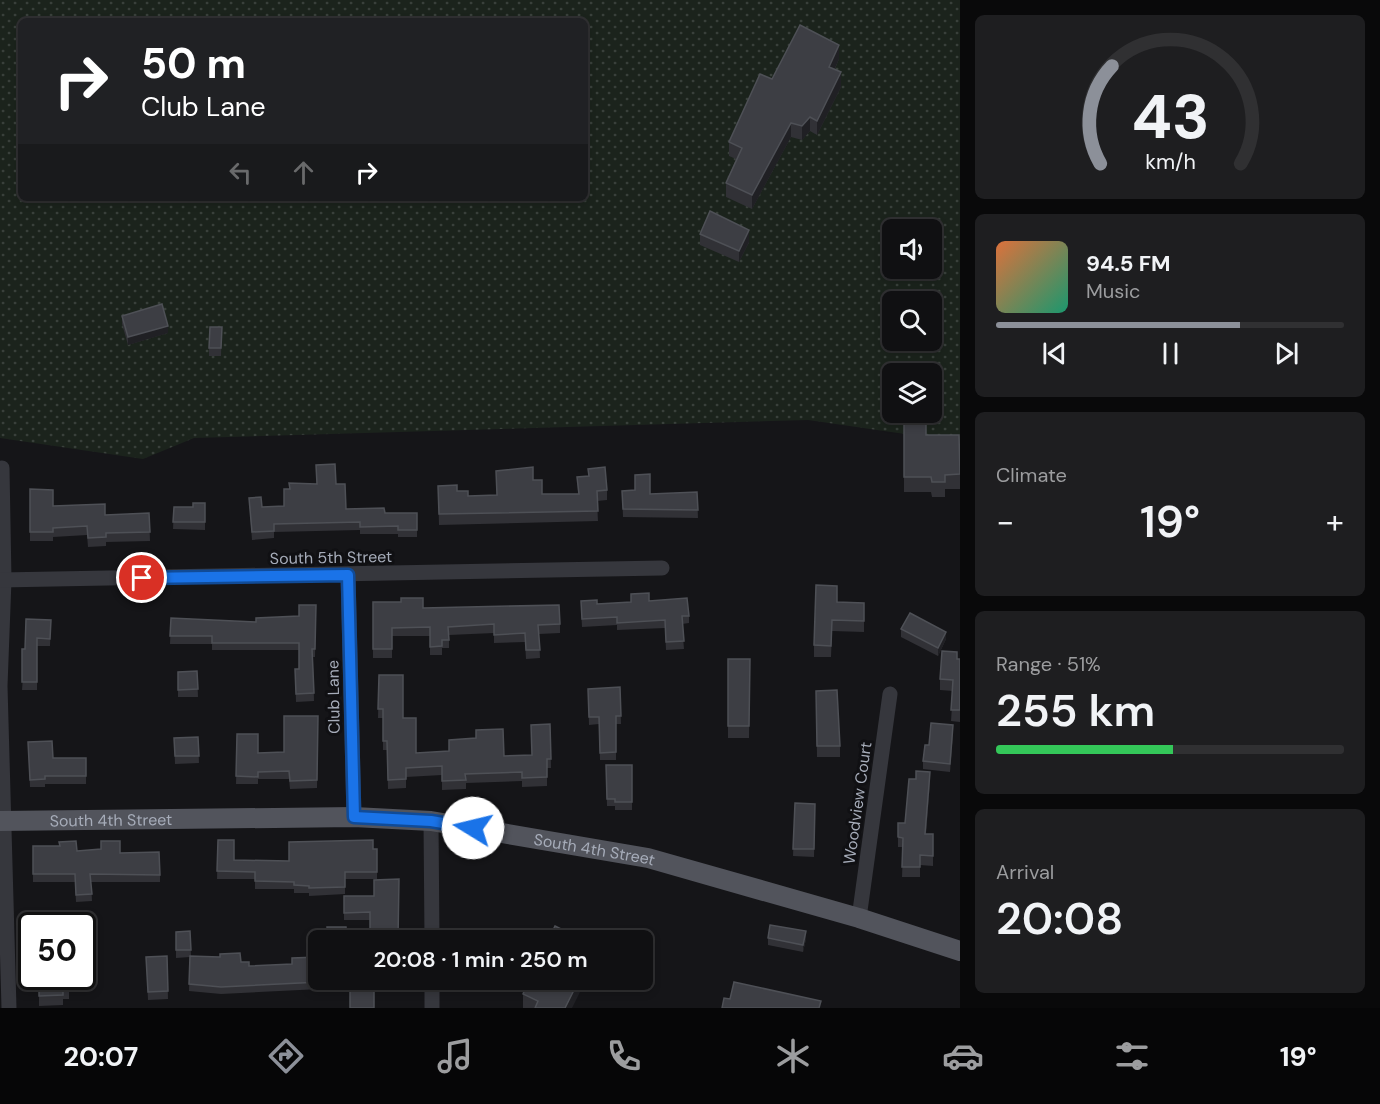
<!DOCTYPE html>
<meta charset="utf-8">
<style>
:root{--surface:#101012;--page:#1e1e20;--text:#f1f3f6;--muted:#9c9d9f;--line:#303032;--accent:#8c9099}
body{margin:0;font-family:"DM Sans",sans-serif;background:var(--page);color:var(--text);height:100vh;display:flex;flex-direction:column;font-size:22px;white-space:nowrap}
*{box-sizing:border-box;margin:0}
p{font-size:20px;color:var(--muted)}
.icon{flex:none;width:33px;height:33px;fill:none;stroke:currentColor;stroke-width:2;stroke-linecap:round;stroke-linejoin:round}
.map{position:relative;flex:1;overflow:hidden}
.sheet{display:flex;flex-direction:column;gap:15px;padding:15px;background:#09090a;width:420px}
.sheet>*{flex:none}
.top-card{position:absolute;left:18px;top:18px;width:570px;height:183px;border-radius:9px;box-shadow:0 3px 9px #0003,0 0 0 2px var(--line);background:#202124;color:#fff;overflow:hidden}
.fabs{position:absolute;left:882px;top:219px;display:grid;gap:12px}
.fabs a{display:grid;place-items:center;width:60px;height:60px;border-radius:9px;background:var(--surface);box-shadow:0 3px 9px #0003,0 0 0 2px var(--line);font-size:30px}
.speed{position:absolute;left:18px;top:912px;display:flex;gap:12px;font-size:30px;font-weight:700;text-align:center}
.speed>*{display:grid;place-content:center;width:78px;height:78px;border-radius:50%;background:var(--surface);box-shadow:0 3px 9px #0003,0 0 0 2px var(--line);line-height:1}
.speed .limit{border:3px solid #111;border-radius:9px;background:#fff;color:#111}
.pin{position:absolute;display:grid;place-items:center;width:51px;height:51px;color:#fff;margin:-26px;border:3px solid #fff;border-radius:50%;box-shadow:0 2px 6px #0007}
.me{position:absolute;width:66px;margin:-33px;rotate:279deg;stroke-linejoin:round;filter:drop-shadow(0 0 4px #0008)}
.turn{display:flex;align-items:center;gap:21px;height:126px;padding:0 24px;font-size:27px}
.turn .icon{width:78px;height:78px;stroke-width:2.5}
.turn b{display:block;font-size:42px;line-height:51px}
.lanes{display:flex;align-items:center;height:57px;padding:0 24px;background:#0003;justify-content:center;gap:30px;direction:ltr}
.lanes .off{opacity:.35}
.big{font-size:45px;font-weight:600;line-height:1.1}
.sheet .widget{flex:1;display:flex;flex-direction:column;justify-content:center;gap:9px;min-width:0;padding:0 21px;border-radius:9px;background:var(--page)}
.sheet .dial{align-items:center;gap:0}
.dial svg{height:156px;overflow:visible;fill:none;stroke:var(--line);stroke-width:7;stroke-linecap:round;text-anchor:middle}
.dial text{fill:var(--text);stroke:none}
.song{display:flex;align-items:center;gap:18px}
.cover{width:72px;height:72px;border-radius:9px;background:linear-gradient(135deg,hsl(20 70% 55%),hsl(160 70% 35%))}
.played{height:6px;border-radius:3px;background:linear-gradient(90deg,var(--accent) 70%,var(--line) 70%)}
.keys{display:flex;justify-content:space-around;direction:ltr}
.heat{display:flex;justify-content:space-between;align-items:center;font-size:33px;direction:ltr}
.charge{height:9px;border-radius:4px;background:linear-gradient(90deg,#34c759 51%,var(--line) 0)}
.trip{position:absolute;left:308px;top:930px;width:345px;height:60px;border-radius:9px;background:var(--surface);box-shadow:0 3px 9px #0003,0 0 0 2px var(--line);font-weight:600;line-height:60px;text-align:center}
.tab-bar{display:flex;height:96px;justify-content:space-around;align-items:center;background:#060607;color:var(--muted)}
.tab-bar .icon{width:42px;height:42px}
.tab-bar .selected{color:var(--accent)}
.tab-bar b{font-size:27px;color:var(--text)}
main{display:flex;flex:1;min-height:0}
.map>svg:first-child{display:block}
.grass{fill:url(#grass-dots);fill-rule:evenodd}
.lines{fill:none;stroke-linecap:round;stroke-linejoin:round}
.minor{stroke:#36373d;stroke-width:15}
.major{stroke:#52545c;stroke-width:20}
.wall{fill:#313136}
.shaded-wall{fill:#202024}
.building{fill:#3d3e44;stroke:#4e5056;stroke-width:1.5}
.route-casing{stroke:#114b97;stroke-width:15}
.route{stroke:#1a73e8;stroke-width:10}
.labels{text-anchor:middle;stroke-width:6;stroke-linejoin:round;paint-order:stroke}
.street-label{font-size:16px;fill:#a6acb9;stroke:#101013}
</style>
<main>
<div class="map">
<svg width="960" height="1008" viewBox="0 0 960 1008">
<defs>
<pattern id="grass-dots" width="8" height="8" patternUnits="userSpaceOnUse" patternTransform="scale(1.5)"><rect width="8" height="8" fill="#1b231c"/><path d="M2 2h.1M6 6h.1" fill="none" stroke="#39403b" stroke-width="1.8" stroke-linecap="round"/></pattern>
</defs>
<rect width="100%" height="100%" fill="#151518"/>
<path class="grass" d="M0 0H960V442L808 420 194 438 143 459 0 438ZM21 21H585V198H21ZM892 230H932V268H892ZM892 302H932V340H892ZM892 374H932V412H892Z"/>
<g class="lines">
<g class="minor">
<path d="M2 468 4 580 0 686 9 1008"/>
<path d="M348 575 354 817"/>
<path d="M0 580 662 568"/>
<path d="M431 821 432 940"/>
<path d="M859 918 890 694"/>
<path d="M432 980V1008"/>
</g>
<path class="major" id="s1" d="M0 821 354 817 431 821 648 858 859 918 960 951"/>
</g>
<g class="wall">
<path d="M839 59 835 69 841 87 817 135 810 131 802 140 791 137 752 209 726 197V183L736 159 729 156V142L772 79Z"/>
<path d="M700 234 749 242 739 262 700 245Z"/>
<path d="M122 316 168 333 128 345 122 324Z"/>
<path d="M222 327 221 356H209V348Z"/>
<path d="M904 417 926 435 960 444V489H945V497H932L931 492H904Z"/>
<path d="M588 469 607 490V500L597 501 598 521 439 525 438 486 468 496 496 495 533 480 542 494H578L577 477 588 476Z"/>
<path d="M336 484 346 509 385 513H417V537H398V534H360V530L274 532V538L252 540 249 498 262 507 284 506 290 489Z"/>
<path d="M30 489 53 506 105 515 149 513 150 541 106 542V546L88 547 87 535 53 537V541H30Z"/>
<path d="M622 491 650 494 697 492 698 518 623 517Z"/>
<path d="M205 503V530L173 529 174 507H193Z"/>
<path d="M649 601 689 616V623L682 624 684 649 666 650 665 628 617 630V625L582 627 581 609 597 604Z"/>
<path d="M373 602 560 624V633L539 634 540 658 526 659 525 642 494 643V633L449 635V648H442V655H430V636H392V658H373Z"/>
<path d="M837 602 864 603V632L832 631 831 657H814V645Z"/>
<path d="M316 605 315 657H313L314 701 296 702 295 669H299V650H212V644H170L171 618 256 622 299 616Z"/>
<path d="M51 620 50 646H37V690H22L25 649Z"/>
<path d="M901 629 946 639 938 656 901 637Z"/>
<path d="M728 659H750L749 738H728Z"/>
<path d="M957 659H960V722L951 721 953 691 940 690V679Z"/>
<path d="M197 671 198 697H178V672Z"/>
<path d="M379 675 403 718 416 753 504 756 532 755 550 724 551 768H547V786L522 787V781L466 783V789L442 790V775L406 777V788L388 789 387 750H383V718H378Z"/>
<path d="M620 687 621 724H616V760H600L599 724 589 725 588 689Z"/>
<path d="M816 691 840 746V757H817Z"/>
<path d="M318 716 317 788 290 789 289 779H258V784H236L237 734 258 753 284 752Z"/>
<path d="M953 733 950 772 923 769V761L929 745Z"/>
<path d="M198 737 199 763 175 764 174 738Z"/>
<path d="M28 742 53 758H86V784H45V787H30Z"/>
<path d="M606 765H632V810H615V806H607Z"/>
<path d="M930 782 926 834H933V866L920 865V877H902L903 847H898V823H905Z"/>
<path d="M795 803 815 804 814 857 793 856Z"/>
<path d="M218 840 234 860 289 861 377 849V879H345V894L309 896V893H294V889H255V879H217Z"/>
<path d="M33 846 77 851 120 853 160 875V882H91L92 901 76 902 75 882H33Z"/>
<path d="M344 896H374L398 940H370V920H344Z"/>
<path d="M190 931 191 956 241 962 249 966 320 980V989L221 994 189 991 190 957 176 958V932Z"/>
<path d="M768 938 806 939 803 952 768 945Z"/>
<path d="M167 956 168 999 148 1000 146 957Z"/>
<path d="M39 976H82V991H69V999H63V1005L39 1006Z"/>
<rect x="382" y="980" width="17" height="1"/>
<path d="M523 994 572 1008H523Z"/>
</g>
<g class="shaded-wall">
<path d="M839 45V59L829 81V67Z"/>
<path d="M841 72V87L817 135V121Z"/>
<path d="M810 117V131L802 140V126Z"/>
<path d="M791 123V137L752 209V195Z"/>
<path d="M749 230V242L739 262V251Z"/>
<path d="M168 326V333L128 345V337Z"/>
<path d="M946 632V639L938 656V648Z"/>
<path d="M953 725V733L950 772V764Z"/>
<path d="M930 772V782L925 844V834Z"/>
<path d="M806 931V939L803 952V945Z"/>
<path d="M579 980H586L572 1008H565Z"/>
</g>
<g class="building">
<path d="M800 25 839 45 829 67 841 72 817 121 810 117 802 126 791 123 752 195 726 183 742 148 729 142 760 74 772 79Z"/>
<path d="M710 211 749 230 739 251 700 234Z"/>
<path d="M162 304 168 326 128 337 122 316Z"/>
<path d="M210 327H222L221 348H209Z"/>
<path d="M904 417H926V435H959L960 474 945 475V482H932L931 477H904Z"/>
<path d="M335 464 336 484H345L346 509 384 508 385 513H417V530H398V526L360 527V522L274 524V531L252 532 249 498 261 497 262 507 284 506V489H290L289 483 317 484 316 465Z"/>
<path d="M533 467V480H542V494H579L577 477 589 476 588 469 605 467 607 490 597 491 598 511 439 514 438 486 457 485V491H468V496L497 495 496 471Z"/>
<path d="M650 474V494L697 492 698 510 623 509 622 491 635 490V475Z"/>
<path d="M30 489 53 490V506L105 504V515L149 513 150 532 106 533V537L88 538 87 526 53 528V532H30Z"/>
<path d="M193 503H205V522H173L174 507H193Z"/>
<path d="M816 585 837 586V602L864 603V621L832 620 831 646 814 645Z"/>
<path d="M649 593V601L687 598 689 616H682L684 641 666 642 665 620 617 623V617L582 619 581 601 597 600V604L631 602V594Z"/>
<path d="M401 598H423V608L559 605 560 624 538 625 540 650H526L525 633 494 635V624L448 627 449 640H442V646L430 647V627L392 628V649H373V602H401Z"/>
<path d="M299 605H316L315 649H312L314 693 296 694 295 669H299V643H212V636H170L171 618 256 622V618L299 616Z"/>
<path d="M910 613 946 632 938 648 901 629Z"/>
<path d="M26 619 51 620 50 639 37 638V682H22V649H25Z"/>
<path d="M942 651 957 652V659H960V710H951L953 680 940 679Z"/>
<path d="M728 659H750L749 726H728Z"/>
<path d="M197 671 198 689 178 690V672Z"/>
<path d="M379 675H403V718H416V753L449 751V740L476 738V730L503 729 504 756 532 755 531 725 550 724 551 759H547V777L522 778V772L465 774 466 780 442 781V766L406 768V779L388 780 387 741H383V709H378Z"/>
<path d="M620 687 621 716H616V752L600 753 599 717H589L588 689Z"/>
<path d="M837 690 840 746H817L816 691Z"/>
<path d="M284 716H318L317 780 290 781 289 771 258 772V777L236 776 237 734H258V753L284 752Z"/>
<path d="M931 723 953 725 950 764 923 761 925 745H929Z"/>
<path d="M198 737 199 756H175L174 738Z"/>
<path d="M52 741 53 758H86V776H45V779L30 780 28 742Z"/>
<path d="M606 765H632V802H615V799H607Z"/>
<path d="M916 771 930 772 925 834H933V856L920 855V867H902L903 838 898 837V823H905L909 779H916Z"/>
<path d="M795 803 815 804 814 849H793Z"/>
<path d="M218 840H234V860L289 861V842L373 840V849H377V872H345V887L309 888V886L294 885V882L255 881V872L217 871Z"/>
<path d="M76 841 77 851 101 849V841H120V853L159 852 160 875 90 874 92 894 76 895 75 874H33V846H60L59 842Z"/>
<path d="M399 879 398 940H382V936H370V912L344 913V896H374V880Z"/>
<rect x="39" y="923" width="21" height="3"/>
<path d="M770 925 806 931 803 945 768 938Z"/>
<path d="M555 926 573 935 575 931 587 937 585 940H548Z"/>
<path d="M327 927H346L347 940H328Z"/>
<path d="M190 931 191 950H176V932Z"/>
<path d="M240 953 241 962H249V966L292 964V958L318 957V980H320V982L221 987 189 984 190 956 220 957V954Z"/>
<path d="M167 956 168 991 148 992 146 957Z"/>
<path d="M39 976H82V981L69 982V989H63V995L39 996Z"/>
<path d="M529 980H579L565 1008H535L538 1001 523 994Z"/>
<path d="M734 982 821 1001 819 1008H722L724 998 730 999Z"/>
<rect x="350" y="989" width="24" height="19"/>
</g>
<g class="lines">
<g class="route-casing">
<path id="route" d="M142 578 348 575 354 817 431 821 473 828"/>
</g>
<use href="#route" class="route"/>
</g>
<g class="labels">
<g class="street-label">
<text transform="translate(331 557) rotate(-1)" y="6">South 5th Street</text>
<text transform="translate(333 697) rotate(-91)" y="6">Club Lane</text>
<text transform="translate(857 803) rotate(-82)" y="6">Woodview Court</text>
<text dy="6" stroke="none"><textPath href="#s1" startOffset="111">South 4th Street</textPath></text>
<text dy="6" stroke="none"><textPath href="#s1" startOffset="597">South 4th Street</textPath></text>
</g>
</g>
</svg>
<div class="fabs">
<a><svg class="icon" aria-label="sound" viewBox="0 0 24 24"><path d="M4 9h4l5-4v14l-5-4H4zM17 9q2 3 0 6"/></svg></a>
<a><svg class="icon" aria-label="search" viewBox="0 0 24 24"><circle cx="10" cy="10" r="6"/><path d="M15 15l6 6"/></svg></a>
<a><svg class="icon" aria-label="layers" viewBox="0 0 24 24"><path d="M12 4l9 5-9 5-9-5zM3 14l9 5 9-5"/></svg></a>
</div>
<div class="speed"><div class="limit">50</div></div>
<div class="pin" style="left:142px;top:578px;background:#d93025"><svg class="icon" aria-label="arrive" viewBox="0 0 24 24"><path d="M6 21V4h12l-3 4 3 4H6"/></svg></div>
<svg class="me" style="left:473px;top:828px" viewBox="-20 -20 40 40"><circle r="19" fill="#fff"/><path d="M0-13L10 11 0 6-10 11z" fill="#1a73e8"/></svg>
<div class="trip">20:08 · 1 min · 250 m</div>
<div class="top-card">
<div class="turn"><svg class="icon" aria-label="right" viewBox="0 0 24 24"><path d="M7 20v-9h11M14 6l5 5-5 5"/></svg><div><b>50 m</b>Club Lane</div></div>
<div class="lanes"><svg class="icon off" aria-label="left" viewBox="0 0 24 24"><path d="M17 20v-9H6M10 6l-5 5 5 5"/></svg><svg class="icon off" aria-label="ahead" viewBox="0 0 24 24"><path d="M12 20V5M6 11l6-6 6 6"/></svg><svg class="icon" aria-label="right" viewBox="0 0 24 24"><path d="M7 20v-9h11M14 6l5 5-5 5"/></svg></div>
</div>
</div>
<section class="sheet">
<div class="widget dial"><svg viewBox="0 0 100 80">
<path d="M14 69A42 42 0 1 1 86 69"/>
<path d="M14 69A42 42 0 0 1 20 19" stroke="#8c9099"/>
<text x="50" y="56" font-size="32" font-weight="700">43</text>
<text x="50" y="72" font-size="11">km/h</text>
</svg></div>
<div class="widget">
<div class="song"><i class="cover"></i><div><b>94.5 FM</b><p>Music</p></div></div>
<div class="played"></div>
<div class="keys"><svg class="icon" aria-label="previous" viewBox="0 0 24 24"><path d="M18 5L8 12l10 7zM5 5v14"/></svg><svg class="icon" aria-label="pause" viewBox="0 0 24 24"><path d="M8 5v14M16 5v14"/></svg><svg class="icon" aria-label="next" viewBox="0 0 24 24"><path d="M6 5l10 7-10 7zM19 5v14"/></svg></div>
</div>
<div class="widget"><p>Climate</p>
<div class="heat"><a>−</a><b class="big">19°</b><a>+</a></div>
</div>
<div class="widget"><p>Range · 51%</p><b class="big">255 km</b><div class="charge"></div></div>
<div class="widget"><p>Arrival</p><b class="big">20:08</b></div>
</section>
</main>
<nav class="tab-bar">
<b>20:07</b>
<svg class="icon selected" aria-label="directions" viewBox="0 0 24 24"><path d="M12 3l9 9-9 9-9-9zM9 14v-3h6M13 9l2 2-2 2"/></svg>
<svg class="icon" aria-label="music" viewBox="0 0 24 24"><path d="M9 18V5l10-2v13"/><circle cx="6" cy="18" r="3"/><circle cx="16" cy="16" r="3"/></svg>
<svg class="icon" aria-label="phone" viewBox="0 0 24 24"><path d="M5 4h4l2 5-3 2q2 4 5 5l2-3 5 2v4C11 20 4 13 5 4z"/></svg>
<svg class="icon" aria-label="climate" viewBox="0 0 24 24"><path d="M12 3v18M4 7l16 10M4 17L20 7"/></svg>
<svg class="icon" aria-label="car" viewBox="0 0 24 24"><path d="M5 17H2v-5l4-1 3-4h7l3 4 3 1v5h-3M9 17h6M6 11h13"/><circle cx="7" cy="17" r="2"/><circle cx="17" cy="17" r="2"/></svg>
<svg class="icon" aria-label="filters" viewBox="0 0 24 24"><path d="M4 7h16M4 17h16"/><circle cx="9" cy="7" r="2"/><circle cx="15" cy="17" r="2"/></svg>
<b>19°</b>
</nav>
